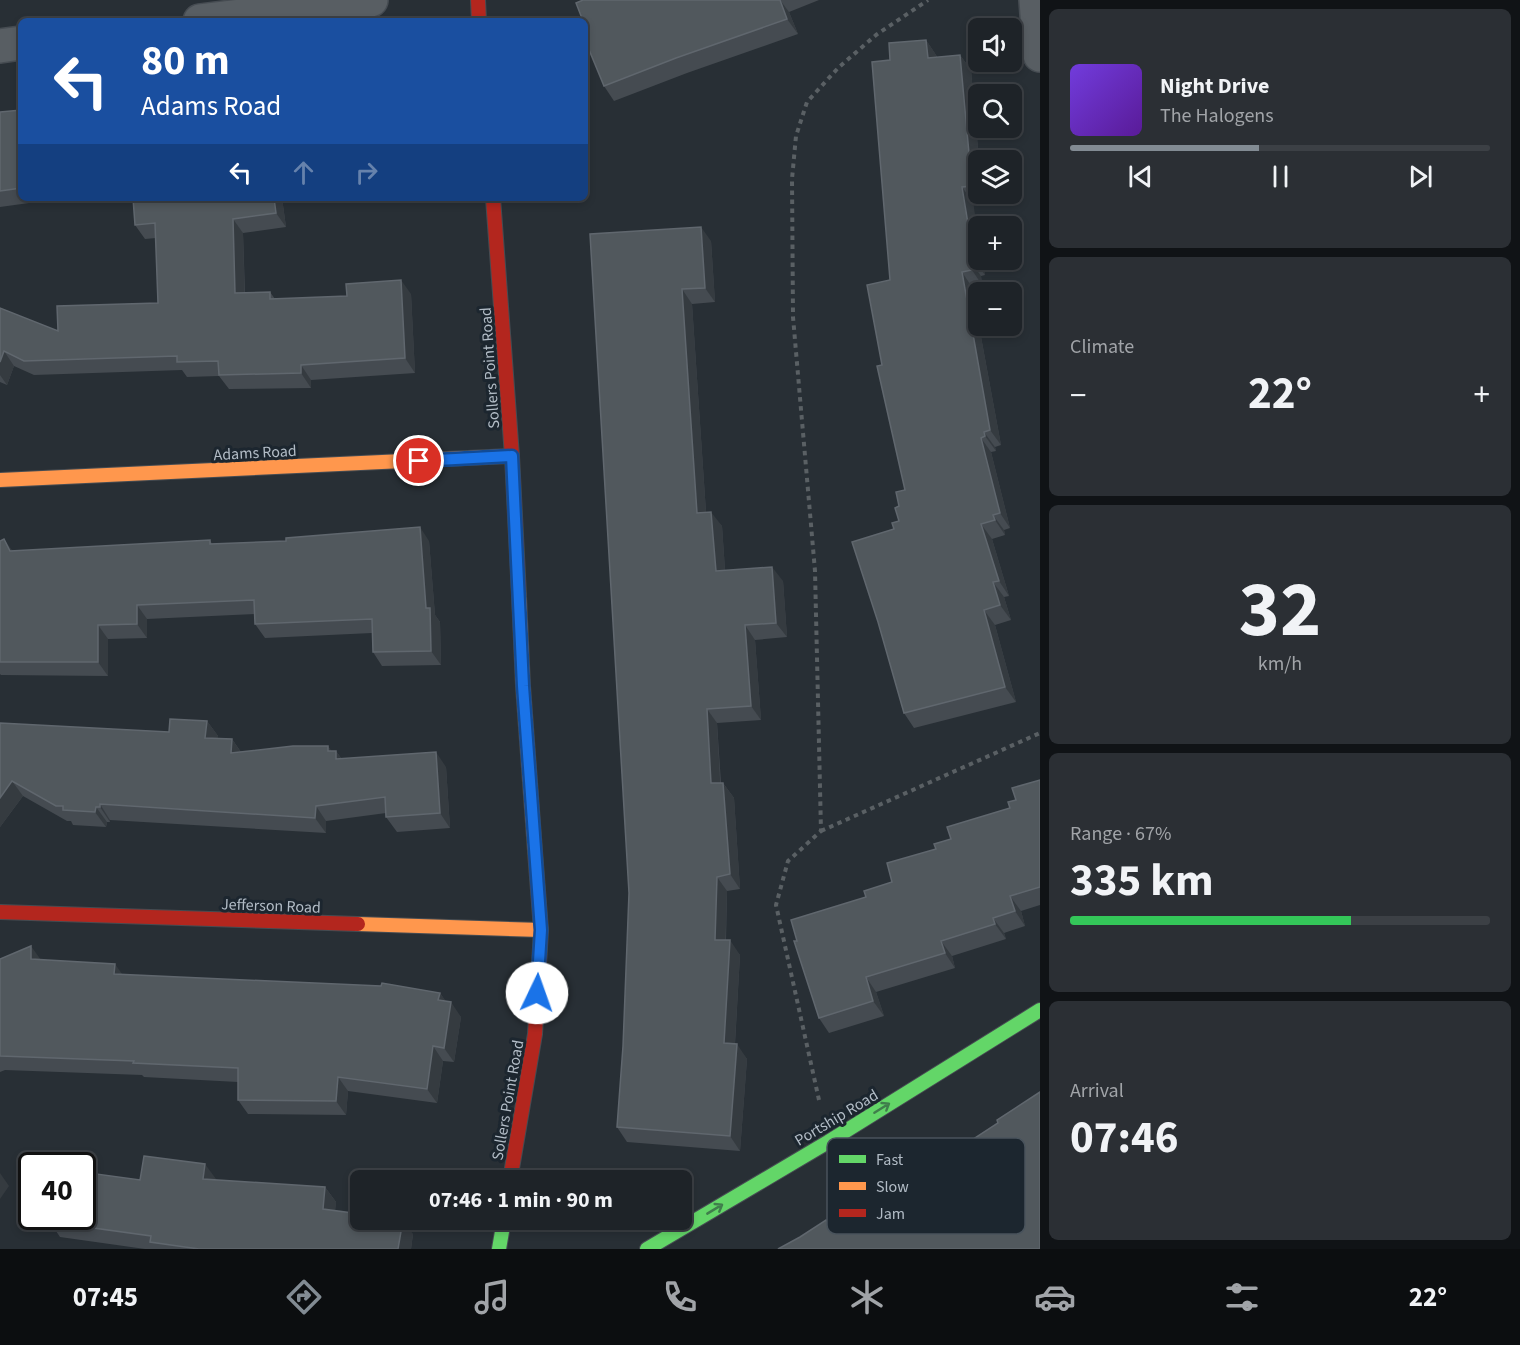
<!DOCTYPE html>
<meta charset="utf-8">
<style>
:root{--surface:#1e2328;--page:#2b2f34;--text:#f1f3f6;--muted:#a1a4a8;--line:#3c4045;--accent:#828b93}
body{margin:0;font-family:"Source Sans 3",sans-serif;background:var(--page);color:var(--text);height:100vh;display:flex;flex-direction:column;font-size:22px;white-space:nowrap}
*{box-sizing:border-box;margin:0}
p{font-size:20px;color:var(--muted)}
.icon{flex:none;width:33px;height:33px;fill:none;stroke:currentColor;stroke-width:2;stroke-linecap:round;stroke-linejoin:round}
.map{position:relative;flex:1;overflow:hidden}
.side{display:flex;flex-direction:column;gap:9px;padding:9px;background:#101316;width:480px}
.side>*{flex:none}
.hud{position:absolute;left:18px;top:18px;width:570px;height:183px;border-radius:9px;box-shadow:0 3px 9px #0003,0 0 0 2px var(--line);background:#1a4fa0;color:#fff;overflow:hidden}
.controls{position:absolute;left:968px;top:18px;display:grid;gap:12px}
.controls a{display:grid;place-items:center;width:54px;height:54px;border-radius:9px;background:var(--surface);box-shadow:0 3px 9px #0003,0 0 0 2px var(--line);font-size:30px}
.speed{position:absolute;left:18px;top:1152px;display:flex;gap:12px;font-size:30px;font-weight:700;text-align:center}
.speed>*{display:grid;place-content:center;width:78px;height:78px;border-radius:50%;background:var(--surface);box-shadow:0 3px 9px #0003,0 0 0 2px var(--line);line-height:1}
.speed .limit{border:3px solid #111;border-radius:9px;background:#fff;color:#111}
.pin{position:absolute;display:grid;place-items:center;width:51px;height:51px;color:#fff;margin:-26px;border:3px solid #fff;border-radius:50%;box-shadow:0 2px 6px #0007}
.me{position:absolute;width:66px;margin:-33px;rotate:3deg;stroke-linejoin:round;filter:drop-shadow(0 0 4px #0008)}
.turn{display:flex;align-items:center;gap:21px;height:126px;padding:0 24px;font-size:27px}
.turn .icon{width:78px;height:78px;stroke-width:2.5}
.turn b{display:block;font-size:42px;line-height:51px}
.lanes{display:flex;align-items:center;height:57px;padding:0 24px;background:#0003;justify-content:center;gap:30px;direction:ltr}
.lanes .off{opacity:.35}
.big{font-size:45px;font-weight:700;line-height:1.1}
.side .tile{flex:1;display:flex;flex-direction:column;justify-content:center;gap:9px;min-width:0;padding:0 21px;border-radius:9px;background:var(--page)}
.side .dial{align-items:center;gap:0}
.dial b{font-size:78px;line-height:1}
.song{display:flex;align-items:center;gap:18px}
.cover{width:72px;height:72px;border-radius:9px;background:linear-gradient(135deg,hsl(260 70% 55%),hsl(270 70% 35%))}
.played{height:6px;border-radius:3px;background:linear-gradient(90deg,var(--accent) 45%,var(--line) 45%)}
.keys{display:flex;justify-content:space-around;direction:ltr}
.heat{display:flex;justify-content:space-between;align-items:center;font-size:33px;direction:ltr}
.charge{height:9px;border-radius:4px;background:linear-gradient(90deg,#34c759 67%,var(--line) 0)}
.trip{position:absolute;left:350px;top:1170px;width:342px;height:60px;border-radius:9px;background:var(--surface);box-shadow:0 3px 9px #0003,0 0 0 2px var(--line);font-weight:700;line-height:60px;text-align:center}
.tab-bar{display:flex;height:96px;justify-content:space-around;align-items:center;background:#0c0e10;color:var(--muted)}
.tab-bar .icon{width:42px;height:42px}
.tab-bar .current{color:var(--accent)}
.tab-bar b{font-size:27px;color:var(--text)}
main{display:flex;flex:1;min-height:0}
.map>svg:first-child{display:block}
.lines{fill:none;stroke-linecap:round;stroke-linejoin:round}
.street-casing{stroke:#464c52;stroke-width:36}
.fast-casing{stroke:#464c52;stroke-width:16}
.slow-casing{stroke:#464c52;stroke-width:16}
.jam-casing{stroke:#464c52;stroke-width:16}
.path{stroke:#5a6064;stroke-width:4;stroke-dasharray:4.5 4.5;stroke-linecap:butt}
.street{stroke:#585e63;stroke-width:33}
.fast{stroke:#63d668;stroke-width:14}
.slow{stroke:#ff974d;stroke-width:14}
.jam{stroke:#b3261e;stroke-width:14}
.wall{fill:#454b51}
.shaded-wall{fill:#353b40}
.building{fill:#51585d;stroke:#60676e;stroke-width:1.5}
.oneway{stroke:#407e4c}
.route-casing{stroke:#114b97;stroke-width:15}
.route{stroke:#1a73e8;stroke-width:10}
.labels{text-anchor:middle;stroke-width:6;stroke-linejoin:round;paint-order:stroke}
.street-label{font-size:16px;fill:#b2bcc6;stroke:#1c262f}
.key{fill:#1c262f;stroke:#49535c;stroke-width:1.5}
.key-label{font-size:16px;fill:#b2bcc6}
</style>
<main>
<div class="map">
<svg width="1040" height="1249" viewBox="0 0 1040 1249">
<rect width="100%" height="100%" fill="#282f35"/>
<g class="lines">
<g class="street-casing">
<g id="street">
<path d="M1036 0 1040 55"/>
<path d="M200 21 371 0"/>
<path d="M0 46 21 43"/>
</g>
</g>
<g class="fast-casing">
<g id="fast">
<path d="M499 1249 504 1220"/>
<path d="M647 1249 828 1142 1040 1010"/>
</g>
</g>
<g class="slow-casing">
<g id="slow">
<path d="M0 480 512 456"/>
<path d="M519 596 523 686 535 851"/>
<path d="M358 924 541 930"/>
</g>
</g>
<g class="jam-casing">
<g id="jam">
<path d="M478 0 479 21"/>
<path d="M493 198 512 456 519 596"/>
<path d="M0 912 358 924"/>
<path d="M510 1180 535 1034 541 930 535 851"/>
</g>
</g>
<g class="path">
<path d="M821 831 1040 733"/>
<path d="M819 1100 776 905 788 861 821 831 815 571 793 317 792 179 796 136 807 102 838 68 876 35 928 0"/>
</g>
<use href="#street" class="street"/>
<use href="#fast" class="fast"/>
<use href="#slow" class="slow"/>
<use href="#jam" class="jam"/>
</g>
<g class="wall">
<path d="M583 0H819L789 12 798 34 687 73 614 101 604 86 583 21Z"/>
<path d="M926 40 936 55 937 57 960 55 971 70 979 160H978V194H982L983 201 973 202 978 260H982L985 275 981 276 982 285 972 287 978 318V326H979L1001 445 995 447 996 451 991 452 1010 528 1004 530 1005 535 992 539 1009 596 1004 597 1011 620 995 625 1016 702 914 728 904 713 894 529 899 521V506L905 490 882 365 890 280V60Z"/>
<path d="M21 110V198H87L59 202 58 199 0 207V112Z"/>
<path d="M133 198H282L286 227 243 233 245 293 270 292 275 299 411 294 415 373 311 380V388L229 389 219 376 187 377 182 370 34 375 14 366 7 385 0 382V308L58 331 158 303 156 238 145 239 135 225Z"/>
<path d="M590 234 711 241 715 302 692 304 706 512 722 526 725 570 783 581 787 637 755 640 761 720 717 723 721 783H723L734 798 740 889 727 891 726 940 740 955 735 1044 747 1059 740 1151 627 1142 617 1127 623 1046 629 893Z"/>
<path d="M210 540 212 544 429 541 435 615 440 622 441 665 382 666 373 652 372 633 265 638 255 624V614L147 619V638L108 639V676L1 675 0 674V541L13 551Z"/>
<path d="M207 721 218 736 217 738 232 739 241 752 328 746 331 751H336L341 758 446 767 450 828 397 832 386 817V813L326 821V833L110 820V822H107L106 827 73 825 71 821H67L23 796 0 827V723L169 732Z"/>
<path d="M1040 780V905L1021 911 1025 926 1004 933 1006 939 952 956 955 968 876 992 884 1016 829 1033 819 1018 797 941 866 897 892 882 936 849 951 839 1010 808 1016 800Z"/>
<path d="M0 959 40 960 122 975 440 993 446 1002 461 1017 454 1062 443 1061 437 1103 348 1091 346 1115 248 1114 238 1100V1082L144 1077 142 1075 5 1070 0 1072Z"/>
<path d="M140 1180H215L325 1187 336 1202 335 1210 413 1234 411 1249H145L60 1237 50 1222Z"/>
</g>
<g class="shaded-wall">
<path d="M780 0 789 12 798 34 787 19Z"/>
<path d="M926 40 936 55 938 73 928 58Z"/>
<path d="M960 55 971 70 979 160H978V194H982L983 201 972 186Z"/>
<path d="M962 187 973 202 978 233V260H982L985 275 974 260Z"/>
<path d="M274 198H282L286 227 276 213Z"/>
<path d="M233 219 243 233 245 307 235 293Z"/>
<path d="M701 227 711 241 715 302 705 288Z"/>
<path d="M970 261 981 276 982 285 972 270Z"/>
<path d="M962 272 972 287 978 318V326H979L1001 445 990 430Z"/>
<path d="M401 280 411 294 415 373 405 358Z"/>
<path d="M682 289 692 304 707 527 697 513Z"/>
<path d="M4 351 14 366 7 385 0 375V362Z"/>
<path d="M301 365 311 380V388L301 373Z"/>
<path d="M984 432 995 447 996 451 985 436Z"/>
<path d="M981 438 991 452 1010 528 1000 513Z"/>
<path d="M711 512 722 526 726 585 716 571Z"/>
<path d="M993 515 1004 530 1005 535 995 520Z"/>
<path d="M981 524 992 539 1009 596 999 581Z"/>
<path d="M420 527 429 541 435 615 440 622 441 665 431 651 426 608Z"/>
<path d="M4 539 14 553 10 551Z"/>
<path d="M772 567 783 581 787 637 776 623Z"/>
<path d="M993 582 1004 597 1011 620 1000 605Z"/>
<path d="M137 605 147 619V638L137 624Z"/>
<path d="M984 610 995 625 1016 702 1005 687Z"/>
<path d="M98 625 108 639V676L98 662Z"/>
<path d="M745 625 755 640 761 720 751 706Z"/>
<path d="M707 709 717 723 721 798 711 783Z"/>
<path d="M207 721 218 736 216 753 205 738Z"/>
<path d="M232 739 242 754 231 753Z"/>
<path d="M328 746 336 758V751L347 766 338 762 328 751Z"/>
<path d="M436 752 446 767 450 828 440 813Z"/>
<path d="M12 781 23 796 0 827V798Z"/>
<path d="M723 783 734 798 740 889 730 874Z"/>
<path d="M100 804 110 820V822L100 807Z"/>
<path d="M316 806 326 821V833L315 818Z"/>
<path d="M96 807 107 822 106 827 95 812Z"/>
<path d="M717 877 727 891 725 955 715 940Z"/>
<path d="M1010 896 1021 911 1025 926 1015 911Z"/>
<path d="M993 918 1004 933 1006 939 995 924Z"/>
<path d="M730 940 740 955 734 1058 724 1043Z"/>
<path d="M941 941 952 956 955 968 945 953Z"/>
<path d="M31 946 41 960 31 959Z"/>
<path d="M115 964 125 978 114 974Z"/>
<path d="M866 977 876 992 884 1016 873 1001Z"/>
<path d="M440 993 450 1007 438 1000Z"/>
<path d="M451 1002 461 1017 454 1062 444 1048Z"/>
<path d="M737 1044 747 1059 740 1151 730 1136Z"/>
<path d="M433 1046 443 1061 437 1103 427 1089Z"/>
<path d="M338 1077 348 1091 346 1115 336 1101Z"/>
<path d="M205 1164 216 1179H203Z"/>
<path d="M0 1173 9 1186 0 1199Z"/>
<path d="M325 1187 336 1202 334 1224 323 1209Z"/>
<path d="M403 1220 413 1234 411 1249H398Z"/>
</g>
<g class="building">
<path d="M583 0H780L787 19 676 58 604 86 585 40V21H582H583L576 3Z"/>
<path d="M926 40 928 58 960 55 972 186 962 187 974 260 970 261 972 270 962 272 990 430 984 432 985 436 981 438 1000 513 993 515 995 520 981 524 999 581 993 582 1000 605 984 610 1005 687 904 713 878 622 852 542 894 529 892 523 899 521 895 508 899 506 896 492 905 490 877 366 882 365 867 285 890 280 872 62 890 60 889 43Z"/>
<path d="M21 110V188L0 191V112Z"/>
<path d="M133 198H274L276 213 233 219 235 293 270 292V299L347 296 346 284 401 280 405 358 301 365V373L219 375 218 361 177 362V356L24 361 4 351 0 362V308L58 331 57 306 158 303 155 223 135 225Z"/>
<path d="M701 227 705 288 682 289 697 513 711 512 716 571 772 567 776 623 745 625 751 706 707 709 711 783H723L730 874 717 877 715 940H730L724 1043 737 1044 730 1136 617 1127 623 1046 629 893 590 234Z"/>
<path d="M420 527 426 608H430L431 651 373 652 372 619 255 624 254 600 137 605V624L98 625V662H0V541L4 539 10 551 210 540V544L286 541V538Z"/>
<path d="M170 719 207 721 205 738 232 739 231 753 293 746H328V751H336V759L436 752 440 813 386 817 385 797 316 806 315 818 100 804V807H96L95 812 63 810V806H56L12 781 0 798V723L169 732Z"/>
<path d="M1040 780V887L1010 896 1015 911 993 918 995 924 941 941 945 953 866 977 873 1001 819 1018 794 941H797L791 920 866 897 864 891 892 882 887 863 936 849 934 844 951 839 947 827 1010 808 1008 802 1016 800 1012 788Z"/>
<path d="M31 946V959L115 964 114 974 381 986 382 983 440 993 438 1000 451 1002 444 1048 433 1046 427 1089 338 1077 336 1101 238 1100V1068L133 1063 134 1061 0 1056V959Z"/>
<path d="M1040 1092V1249H778L800 1237 826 1220 828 1223 896 1181 900 1187 998 1123 997 1120Z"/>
<path d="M144 1156 205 1164 203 1179 325 1187 323 1209 360 1214V1220H403L398 1249H199L150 1242 151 1236 50 1222 47 1216H82V1172L140 1180Z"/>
<path d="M22 1165 32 1166V1184Z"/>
</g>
<defs><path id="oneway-shaft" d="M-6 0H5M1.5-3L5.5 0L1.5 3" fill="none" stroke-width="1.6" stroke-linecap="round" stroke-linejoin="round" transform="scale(1.5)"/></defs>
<g class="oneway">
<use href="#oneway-shaft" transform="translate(882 1108) rotate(-32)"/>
<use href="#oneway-shaft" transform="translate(715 1209) rotate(-31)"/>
</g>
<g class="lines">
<g class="route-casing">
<path id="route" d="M419 461 512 456 523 686 541 930 537 993"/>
</g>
<use href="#route" class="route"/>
</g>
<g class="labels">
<g class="street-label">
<text transform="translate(489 368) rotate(-94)" y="6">Sollers Point Road</text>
<text transform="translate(255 452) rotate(-3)" y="6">Adams Road</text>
<text transform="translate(271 905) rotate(2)" y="6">Jefferson Road</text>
<text transform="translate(507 1100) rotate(-80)" y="6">Sollers Point Road</text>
<text transform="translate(836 1117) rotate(-31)" y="6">Portship Road</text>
</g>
</g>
<rect x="827" y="1138" width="198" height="96" rx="9" class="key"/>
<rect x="839" y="1155" width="27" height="8" fill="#63d668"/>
<rect x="839" y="1182" width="27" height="8" fill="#ff974d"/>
<rect x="839" y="1209" width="27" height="8" fill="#b3261e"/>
<g class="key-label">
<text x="876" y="1165">Fast</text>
<text x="876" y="1192">Slow</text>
<text x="876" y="1219">Jam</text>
</g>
</svg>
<div class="controls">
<a><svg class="icon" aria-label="sound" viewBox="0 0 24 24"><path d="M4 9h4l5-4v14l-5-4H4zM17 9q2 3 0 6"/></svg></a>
<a><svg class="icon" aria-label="search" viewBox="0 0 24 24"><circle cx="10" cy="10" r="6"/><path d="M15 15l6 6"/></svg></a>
<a><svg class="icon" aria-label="layers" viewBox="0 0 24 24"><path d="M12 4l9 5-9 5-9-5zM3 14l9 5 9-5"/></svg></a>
<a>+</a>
<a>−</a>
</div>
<div class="speed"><div class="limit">40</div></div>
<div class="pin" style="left:419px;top:461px;background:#d93025"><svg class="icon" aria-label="arrive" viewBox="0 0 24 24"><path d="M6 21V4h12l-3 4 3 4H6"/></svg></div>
<svg class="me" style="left:537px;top:993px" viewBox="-20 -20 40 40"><circle r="19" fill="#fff"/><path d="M0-13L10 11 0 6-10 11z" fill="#1a73e8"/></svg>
<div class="trip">07:46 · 1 min · 90 m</div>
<div class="hud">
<div class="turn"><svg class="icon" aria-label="left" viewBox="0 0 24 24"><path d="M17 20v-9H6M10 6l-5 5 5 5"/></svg><div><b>80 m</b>Adams Road</div></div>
<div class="lanes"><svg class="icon" aria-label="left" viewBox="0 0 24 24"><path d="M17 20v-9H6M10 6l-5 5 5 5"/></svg><svg class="icon off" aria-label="ahead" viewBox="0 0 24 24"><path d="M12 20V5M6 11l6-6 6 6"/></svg><svg class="icon off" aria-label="right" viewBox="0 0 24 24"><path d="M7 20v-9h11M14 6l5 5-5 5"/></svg></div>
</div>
</div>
<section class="side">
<div class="tile">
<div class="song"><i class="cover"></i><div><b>Night Drive</b><p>The Halogens</p></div></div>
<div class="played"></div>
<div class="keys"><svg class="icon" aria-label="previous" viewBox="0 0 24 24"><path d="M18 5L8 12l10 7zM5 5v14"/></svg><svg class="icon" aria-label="pause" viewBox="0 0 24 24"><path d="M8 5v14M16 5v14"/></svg><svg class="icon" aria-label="next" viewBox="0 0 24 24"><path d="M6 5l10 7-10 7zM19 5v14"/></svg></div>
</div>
<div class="tile"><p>Climate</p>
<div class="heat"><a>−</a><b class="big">22°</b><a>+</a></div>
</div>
<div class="tile dial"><b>32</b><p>km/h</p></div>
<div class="tile"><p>Range · 67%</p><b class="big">335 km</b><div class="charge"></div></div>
<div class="tile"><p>Arrival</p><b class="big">07:46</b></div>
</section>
</main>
<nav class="tab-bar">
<b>07:45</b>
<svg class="icon current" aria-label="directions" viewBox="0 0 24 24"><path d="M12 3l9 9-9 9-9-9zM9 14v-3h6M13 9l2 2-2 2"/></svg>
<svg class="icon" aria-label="music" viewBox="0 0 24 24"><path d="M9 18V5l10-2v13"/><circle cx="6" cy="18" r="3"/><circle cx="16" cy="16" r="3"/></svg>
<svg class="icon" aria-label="phone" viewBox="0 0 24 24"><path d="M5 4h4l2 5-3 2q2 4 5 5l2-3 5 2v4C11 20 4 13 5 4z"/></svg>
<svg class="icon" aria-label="climate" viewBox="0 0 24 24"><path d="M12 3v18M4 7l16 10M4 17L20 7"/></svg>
<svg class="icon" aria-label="car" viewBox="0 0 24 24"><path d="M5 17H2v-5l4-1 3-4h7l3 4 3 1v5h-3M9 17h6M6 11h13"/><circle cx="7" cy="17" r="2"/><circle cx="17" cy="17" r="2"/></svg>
<svg class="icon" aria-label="filters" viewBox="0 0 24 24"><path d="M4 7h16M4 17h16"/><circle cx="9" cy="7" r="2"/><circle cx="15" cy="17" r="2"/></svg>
<b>22°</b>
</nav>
